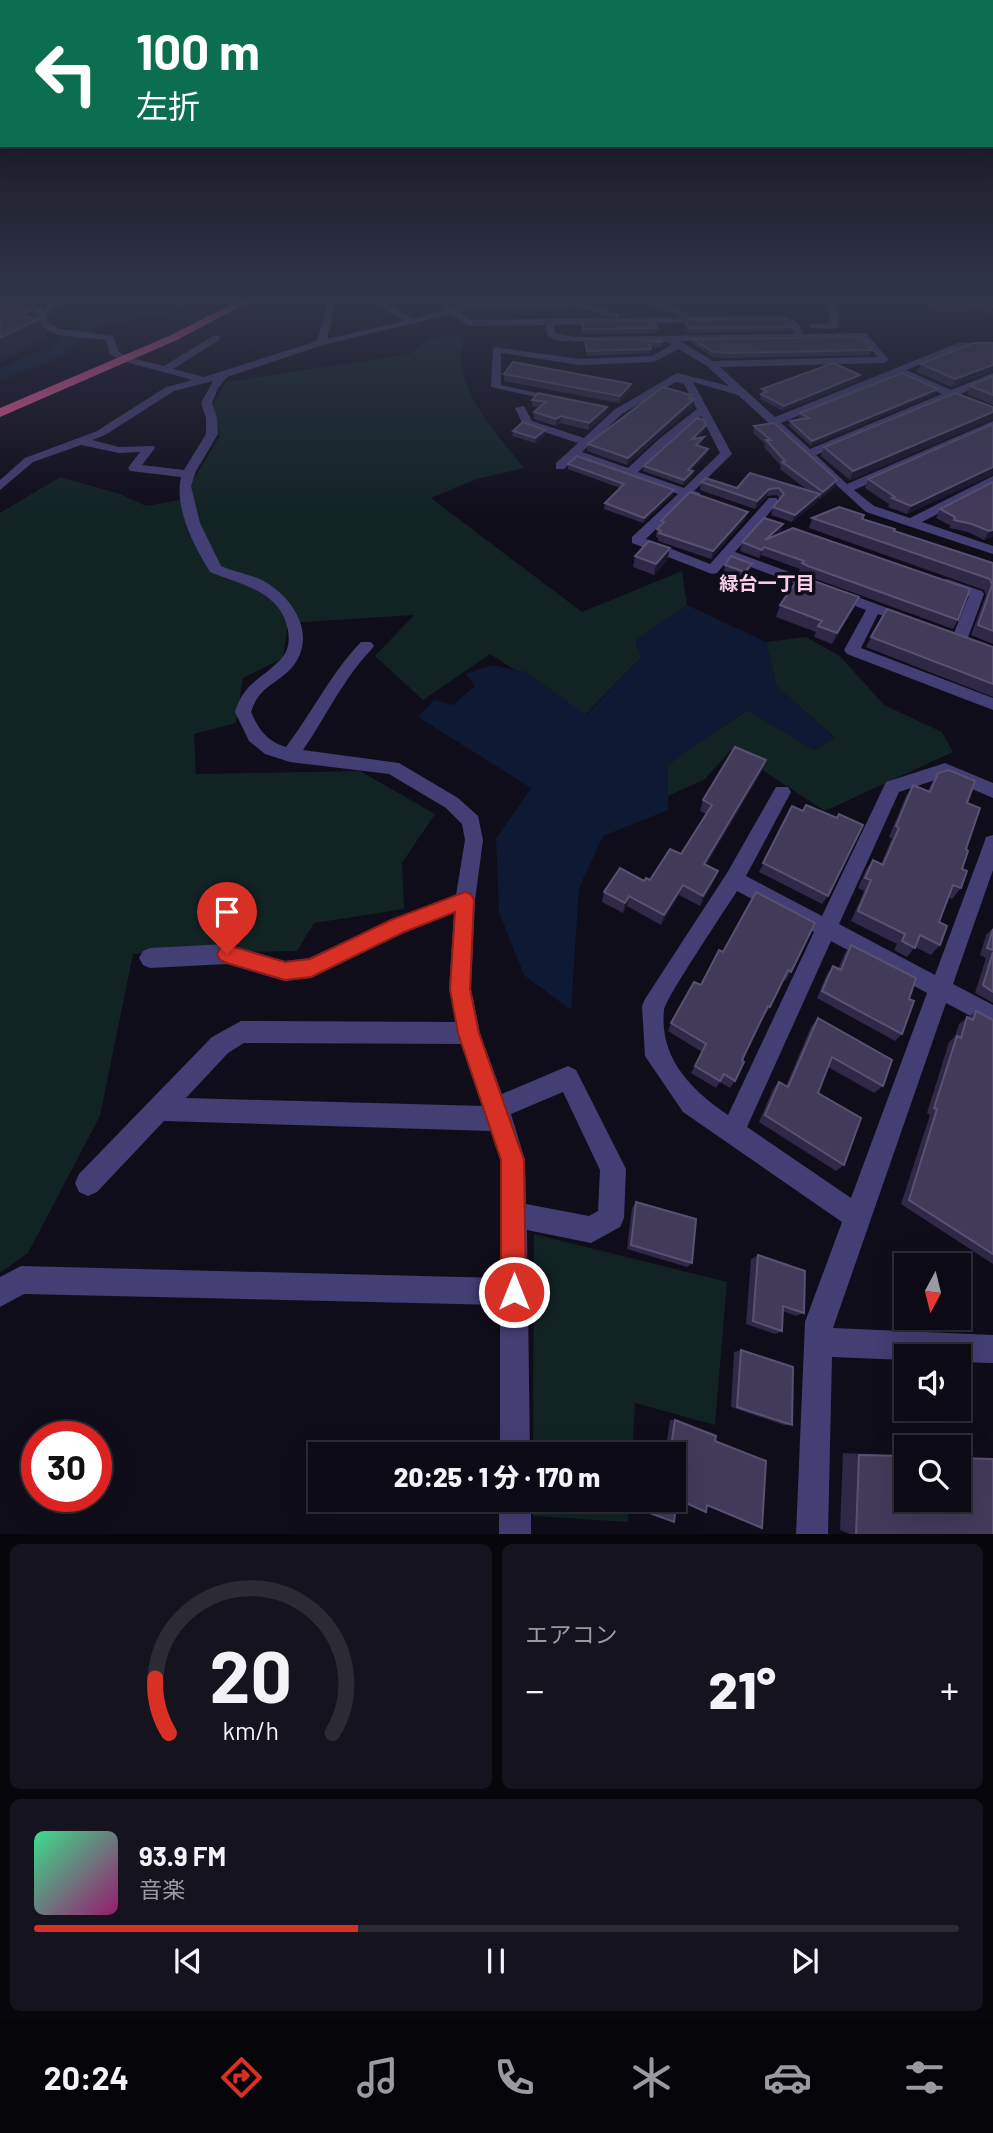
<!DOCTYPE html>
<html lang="ja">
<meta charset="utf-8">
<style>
:root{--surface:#0c0a14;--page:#15131d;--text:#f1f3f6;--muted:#9a9aa0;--line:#2c2b34;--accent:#d93025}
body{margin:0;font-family:Barlow,"Noto Sans JP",sans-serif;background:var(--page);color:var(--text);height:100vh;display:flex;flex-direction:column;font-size:26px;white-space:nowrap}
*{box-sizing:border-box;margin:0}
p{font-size:23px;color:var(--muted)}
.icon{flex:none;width:38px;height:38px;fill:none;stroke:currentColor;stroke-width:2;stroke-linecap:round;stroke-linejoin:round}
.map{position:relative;height:1534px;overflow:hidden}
.sheet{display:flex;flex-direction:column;gap:10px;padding:10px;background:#07060b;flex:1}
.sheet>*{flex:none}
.guide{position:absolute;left:0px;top:0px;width:994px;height:147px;box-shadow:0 7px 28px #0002,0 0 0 2px var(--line);background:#0b6e4f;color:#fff;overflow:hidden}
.needle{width:46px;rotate:187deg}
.controls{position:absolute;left:894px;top:1253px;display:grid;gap:14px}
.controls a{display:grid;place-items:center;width:77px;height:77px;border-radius:0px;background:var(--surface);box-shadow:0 7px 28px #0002,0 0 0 2px var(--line);font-size:35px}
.speed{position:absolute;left:21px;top:1421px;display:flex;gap:14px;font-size:35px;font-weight:700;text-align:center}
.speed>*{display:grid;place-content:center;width:91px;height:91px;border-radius:50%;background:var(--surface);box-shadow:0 7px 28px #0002,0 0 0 2px var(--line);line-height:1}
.speed .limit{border:10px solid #d22;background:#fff;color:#111}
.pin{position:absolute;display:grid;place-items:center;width:60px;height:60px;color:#fff;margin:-72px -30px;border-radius:50% 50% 50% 0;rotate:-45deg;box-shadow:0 0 7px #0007}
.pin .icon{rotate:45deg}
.me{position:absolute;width:77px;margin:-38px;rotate:0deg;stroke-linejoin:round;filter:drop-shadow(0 0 5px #0008)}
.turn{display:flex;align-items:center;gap:24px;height:147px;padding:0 21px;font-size:32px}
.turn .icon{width:91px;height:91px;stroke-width:2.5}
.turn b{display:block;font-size:49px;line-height:60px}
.big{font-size:52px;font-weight:800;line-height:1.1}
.sheet .card{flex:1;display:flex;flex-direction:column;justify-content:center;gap:10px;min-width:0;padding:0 24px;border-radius:10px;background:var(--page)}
.sheet .dial{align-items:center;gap:0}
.dial svg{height:182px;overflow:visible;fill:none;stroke:var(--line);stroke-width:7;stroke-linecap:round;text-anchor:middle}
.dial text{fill:var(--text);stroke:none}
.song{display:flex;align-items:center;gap:21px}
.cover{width:84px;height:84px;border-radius:10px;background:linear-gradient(135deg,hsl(150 70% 55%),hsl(320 70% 35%))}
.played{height:7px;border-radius:4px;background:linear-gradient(90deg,var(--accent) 35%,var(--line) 35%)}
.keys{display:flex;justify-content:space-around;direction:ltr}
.heat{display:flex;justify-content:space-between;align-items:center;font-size:38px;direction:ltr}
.sheet .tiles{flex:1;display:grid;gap:10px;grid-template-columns:1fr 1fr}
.card:last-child{grid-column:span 2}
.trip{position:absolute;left:308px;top:1442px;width:378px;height:70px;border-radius:0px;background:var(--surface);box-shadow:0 7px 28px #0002,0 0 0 2px var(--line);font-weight:800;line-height:70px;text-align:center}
.tabs{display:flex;height:112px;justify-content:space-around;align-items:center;background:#050408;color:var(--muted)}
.tabs .icon{width:49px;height:49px}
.tabs .on{color:var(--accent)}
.tabs b{font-size:32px;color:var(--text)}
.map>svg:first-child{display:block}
.green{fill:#112323}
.water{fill:#0e1933}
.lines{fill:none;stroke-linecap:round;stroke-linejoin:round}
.river{fill:#0e1933;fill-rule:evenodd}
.minor{fill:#433e73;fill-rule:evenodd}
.highway{fill:#e95795;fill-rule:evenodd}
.rail{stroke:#1cb8d6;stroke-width:2.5;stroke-dasharray:6 5;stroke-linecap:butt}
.wall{fill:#2f2846}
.shaded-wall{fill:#1b162d}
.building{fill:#413a59;stroke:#585172;stroke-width:2}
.route{fill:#d93025;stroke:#8d1f18;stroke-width:2}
.labels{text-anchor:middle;stroke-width:7;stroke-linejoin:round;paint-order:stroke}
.neighbourhood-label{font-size:19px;font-weight:bold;fill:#f9cfe7;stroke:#100d1a}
</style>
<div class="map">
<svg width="993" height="1535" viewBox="0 0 993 1535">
<rect width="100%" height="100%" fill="#100d1a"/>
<g class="green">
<path d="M453 335 464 339C447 381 499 437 524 468L476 479 431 498 582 612 682 571 687 605 636 641 641 658 585 715 490 654 423 700 375 656 414 615 288 623 283 658 243 678 236 723 194 734 196 774 360 771 435 814 402 863 404 909 314 923 297 951 133 954 100 1116 28 1253 0 1273V513L60 477 120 494 146 506 181 500 220 436 213 404 226 382 410 354 429 339Z"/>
<path d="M806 637 840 656 884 705 942 732 953 752 825 811 731 750 705 779 668 796 667 765 747 710 815 750 835 738 776 686 766 642Z"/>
<path d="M534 1234 727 1282 715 1425 635 1403 632 1454H533Z"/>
<path d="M533 1500H629L628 1522 533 1516Z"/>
</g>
<path class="water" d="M687 605 766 642 776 686 835 738 815 750 746 710 668 765V810L603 836 579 888 571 1010 524 975 499 912 496 839 531 788 418 717 434 700 453 705 475 686 466 674 492 665 526 672 586 715 641 658 636 641Z"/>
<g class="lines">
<path class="river" d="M169 301H190L175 312 100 325 64 355 0 381V368L50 347 88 317Z"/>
<g class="minor">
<path d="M11 301H21L41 310 57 301H67L47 314V322L60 329 113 336 118 351 128 357 164 366 213 336H219V340L173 369 204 377 317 341 328 301H336L327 339 404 321 380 306 360 301 386 302 413 319 446 309 442 305 446 302 454 307 472 302 578 301 619 314V318L683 317 638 301H650L689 313V317L782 315 798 323 803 334 866 333 889 360 884 363 720 367 775 417 958 343H993V349L962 348 906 370 951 390 993 373V380L960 394 993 408V415L951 398 816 455 847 484 993 421V428L854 490 874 506 910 518 993 476V485L922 522 993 546V554L866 512 738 395 693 382 732 454 694 491 700 493V499L688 497 646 539 710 564 769 498H777V504L735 552 912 617 914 620 907 625 878 614 861 648 993 698V710L847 654 844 650 866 610 729 559 717 573 712 574 632 543V537L678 494 576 458 564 469H556V463L578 443 523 425 515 408 524 406 532 421 584 438 614 410 677 373 729 386 707 366 679 349 654 362 580 365 501 353V385L564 399 559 402 491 387 493 347 580 359 652 356 672 345 667 342 558 341 548 336 545 325 469 326 451 314 323 345 227 377 218 388 212 403 217 418 218 434 196 471 191 486 200 523 221 566C234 572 249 574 262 580 292 596 317 633 294 665 278 685 260 684 251 712 259 730 267 741 286 747 312 713 331 673 361 642H371L374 646 371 650C343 679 326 717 303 750L399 763 458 798 478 816 483 840 475 900 471 989 480 1033 502 1094 568 1066 576 1070 626 1169 624 1218 620 1227 591 1243 527 1230 530 1454H500V1305L24 1294 0 1307V1277L21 1266 500 1278 501 1160 491 1131 164 1121 97 1192 88 1196 79 1192 75 1183 79 1174 212 1037 241 1021 456 1022 449 989 454 913 405 932 311 978 285 981 227 964 150 968 143 965 139 958 143 951 150 948 227 944 285 961 309 958 391 920 456 895 465 840 462 824 446 808 389 774 290 762 265 754 249 741 235 712C244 682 260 681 280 660 288 652 290 642 288 630 281 591 241 585 210 572 194 546 174 508 181 477L130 471 128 468 140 452 119 453 81 445 33 462 0 490V480L25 458 97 431 166 387 193 380 122 361 110 354 106 340 58 335 39 325 38 316ZM577 307 614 318 471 320 460 311 472 308ZM780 321 791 327 794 334 574 337 555 333 554 325ZM863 339 877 357 713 361 680 341ZM897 374 942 394 810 449 781 423ZM213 381 201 403 206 418V434L184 470 142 465 155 448 153 446 119 447 92 440 105 435 174 391ZM676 382 684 384 697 409 659 439 628 468 582 452 622 414ZM701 416 720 453 684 488 638 472ZM244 1043 461 1044 483 1106 186 1098 228 1053ZM563 1092 600 1170 598 1211 589 1216 526 1204 525 1160 511 1114Z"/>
<path d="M826 301H834L838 310 839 326 834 329 810 328V324L829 323 830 310Z"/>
<path d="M947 579 982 591 984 594 967 640 959 645 951 640 969 596 942 586V580Z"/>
<path d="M945 763 993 783V798L944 777 899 792 839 924 935 975 984 843 986 837 993 835V870L953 984 993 1005V1028L946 1003 833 1328 993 1335V1363L959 1362V1356H906V1360L832 1357 828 1535H796L805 1322 842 1222 683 1112 645 1056 642 1006 645 999 727 873 776 787H788L791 792 746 876 822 916 886 782ZM737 891 814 932 728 1115C691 1090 659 1058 664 1010 666 997 726 909 737 891ZM831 941 927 993 851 1198 747 1127Z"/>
<rect x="499" y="1500" width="32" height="35"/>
</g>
<path class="highway" d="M238 301H251L177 340 0 417V408L169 336Z"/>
<path class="rail" d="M0 334 54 301"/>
</g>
<g class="wall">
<path d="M923 301H993H990L993 302V316L983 311 930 310Z"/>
<path d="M686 320 791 327 790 331 688 333 685 325Z"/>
<path d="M581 322 657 328 656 333 582 334Z"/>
<path d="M585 339 662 342 661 347H650V353L587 356 584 344Z"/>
<path d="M693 339 872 350 870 355 728 358 712 357 692 343Z"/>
<path d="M993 343V371L951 387 917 372 921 364Z"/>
<path d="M504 374 631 384 630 391 619 403 504 381Z"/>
<path d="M993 376V405L967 394 970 386Z"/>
<path d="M858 381 783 411 760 399 762 389Z"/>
<path d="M935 394 811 446 789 426 790 421 800 420 798 419 800 413Z"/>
<path d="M691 398 693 406 627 465 587 451 588 444Z"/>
<path d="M532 400 607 407 606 414 589 430 560 423 556 426 534 419V412L539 408 532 406Z"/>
<path d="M993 407V419L850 480 821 456 824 447Z"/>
<path d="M993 424V474L907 514 888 507 889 504 865 488 868 479Z"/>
<path d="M706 425 705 430 697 438 703 442 699 446 707 454 691 471H693L692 477 683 485 643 471 644 466Z"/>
<path d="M754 426 835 487 820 499 818 498 817 502 792 522 771 515 773 507 780 499 777 495 767 496 755 509 700 490 701 482 737 488 750 473 810 492 780 469 781 466 764 447 765 444 753 433Z"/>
<path d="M545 430V435L535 443 512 436 513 431Z"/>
<path d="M568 464 673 495 643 523 604 509 605 503 620 488 568 469Z"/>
<path d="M993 482V536L984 540 968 532 949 528 951 526 936 518 940 509Z"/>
<path d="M812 518 863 519 894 531 993 563V644L971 635 986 595 984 590 809 528Z"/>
<path d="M745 520 711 559 658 541V538L656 537 657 529 660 526 661 521Z"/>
<path d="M783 524 780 533 778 535 958 620 953 629 805 575 799 572 800 569 761 555 759 558 740 551 742 542Z"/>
<path d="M670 548 667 560 654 575 633 567 635 556Z"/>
<path d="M752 564 750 570 743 578 724 571 725 565Z"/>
<path d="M859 597 854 608 832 644 814 637 816 632 776 617 780 605Z"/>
<path d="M871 637 993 647V697L866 647Z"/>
<path d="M766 760 762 771 706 865 714 881 700 906 679 895 661 925 627 906 623 913 602 902 604 892 650 880 681 854 706 814 700 811 703 800Z"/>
<path d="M938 773 967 803 966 849 962 869 961 888 952 899 948 897 939 922 940 945 931 955 915 947 907 957 894 950 897 944 851 921 864 891 858 888 866 870 873 860 881 864 892 838 889 837 906 796 913 785 928 791 931 784Z"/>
<path d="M792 806 828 896 822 904 759 872Z"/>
<path d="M756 892 791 972 785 981 783 980 770 1007 765 1015H764L742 1060 735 1081 730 1088 720 1082 716 1088 691 1073 702 1052 668 1031 671 1023 701 985 723 952Z"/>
<path d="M993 928V1003L975 993 986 958 980 955 986 935Z"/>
<path d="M851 945 909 999 902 1034 895 1041 817 998 827 974 833 966 838 969 845 953Z"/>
<path d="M976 1011 993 1020V1264L901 1204 930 1115 927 1113 949 1042 955 1036 959 1024Z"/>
<path d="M818 1018 883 1086 874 1093 828 1067 818 1093 844 1165 836 1171 759 1122 773 1089 779 1082 786 1086 811 1027Z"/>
<path d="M636 1202 692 1263 687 1267 627 1249 632 1208Z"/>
<path d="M758 1255 804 1313 796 1316 783 1311 782 1331 775 1334 746 1324 751 1259Z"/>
<path d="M741 1350 792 1425H784L731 1407 734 1352Z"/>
<path d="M670 1420H675L707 1505 677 1499 647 1512 642 1509 643 1500H674V1454H665Z"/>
<path d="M843 1453 906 1456V1500H959V1458L993 1459V1535H853L840 1530Z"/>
</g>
<g class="shaded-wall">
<path d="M29 301 36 318 39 319 47 338 0 362V338L17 307Z"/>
<path d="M993 365V371L951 387 955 379Z"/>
<path d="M860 375 858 381 783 411 784 406Z"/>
<path d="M631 384 630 391 619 403 620 396Z"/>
<path d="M938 389 935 394 811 446 812 441Z"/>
<path d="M694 399 693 406 627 465 628 458Z"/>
<path d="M607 407 606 414 589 430V423Z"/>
<path d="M993 412V419L850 480 853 471Z"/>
<path d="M561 416 560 423 556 426V419Z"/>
<path d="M706 425 705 430 691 444 692 439Z"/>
<path d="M545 430V435L535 443V438Z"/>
<path d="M704 437 703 442 695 450 696 445Z"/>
<path d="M708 449 707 454 687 475 688 470Z"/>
<path d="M993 467V474L907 514 911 506Z"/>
<path d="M693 471 692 477 683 485 684 480Z"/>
<path d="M837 480 835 487 820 499 823 492Z"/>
<path d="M769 489 767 496 755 509 757 501Z"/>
<path d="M674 490 673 495 643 523 644 518Z"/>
<path d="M820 494 817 502 792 522 795 515Z"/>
<path d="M748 512 745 520 711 559 713 551Z"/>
<path d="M783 524 780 533 764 547 761 555 759 558 765 540Z"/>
<path d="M993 530V536L984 540 989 531Z"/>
<path d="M670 548 667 560 654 575 656 564Z"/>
<path d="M752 564 750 570 743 578 745 572Z"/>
<path d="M859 597 854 608 832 644 837 633Z"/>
<path d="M766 760 762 771 700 874 704 864Z"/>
<path d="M718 871 714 881 700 906 703 896Z"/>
<path d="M683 885 679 895 661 925 664 915Z"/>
<path d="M629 896 627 906 623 913 625 903Z"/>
</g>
<g class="building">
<path d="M0 301H28V302L17 307 30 311 22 316 39 319 0 338Z"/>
<path d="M932 301H989L993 302V307L987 304 933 302Z"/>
<path d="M781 319 791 327 689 328 686 320Z"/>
<path d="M654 321 657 328 583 329 581 322Z"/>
<path d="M862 337 872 350 729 353 713 352 693 339Z"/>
<path d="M585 339 661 340 662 342H648L651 349 587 351Z"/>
<path d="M974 343H993V365L955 379 921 364Z"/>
<path d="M513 362 631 384 620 396 504 374Z"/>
<path d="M833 363 860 375 784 406 761 394 767 392 762 389Z"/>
<path d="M902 373 938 389 812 441 790 421 809 418 800 413Z"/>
<path d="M993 376V395L970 386Z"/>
<path d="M663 387 691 395 689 398 694 399 628 458 588 444Z"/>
<path d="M538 393 607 407 589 423 561 416 556 419 534 412 546 402 532 400Z"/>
<path d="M955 393 993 407V412L853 471 824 447Z"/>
<path d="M697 418 704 420 706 425 692 439 704 437 696 445 708 449 688 470 693 471 684 480 644 466Z"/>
<path d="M523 422 545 430 535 438 513 431Z"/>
<path d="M774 423 837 480 823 492 782 462 785 461 766 440H771L754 426Z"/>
<path d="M993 424V467L911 506 892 498 895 497 868 479Z"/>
<path d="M577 456 674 490 644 518 605 503 624 484 568 464Z"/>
<path d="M750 473 820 494 795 515 773 507 784 494 779 488 769 489 757 501 701 482 706 478 737 488Z"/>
<path d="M993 482V530L989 531 972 524 954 520 955 517 940 509Z"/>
<path d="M690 492 748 512 713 551 659 533 661 531 657 529 664 522 661 521Z"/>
<path d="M839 507 864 515 862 519 895 529 894 531 993 563V631L978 625 992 585 990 579 812 518Z"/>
<path d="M764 518 783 524 765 540 793 528 970 589 958 620 808 566 802 563 804 561 764 547 762 550 742 542Z"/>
<path d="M649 541 670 548 656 564 635 556Z"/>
<path d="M731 556 752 564 745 572 725 565Z"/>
<path d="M800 576 859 597 837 633 818 626 822 621 780 605Z"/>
<path d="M887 609 993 647V684L871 637Z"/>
<path d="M735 747 766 760 704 864 718 871 703 896 683 885 664 915 629 896 625 903 604 892 620 868 644 881 646 878 650 880 670 849 681 854 712 805 703 800Z"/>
<path d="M949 770 975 781 967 803 980 808 966 849 968 851 962 869 967 871 961 888 953 885 939 922 947 926 940 945 920 935 915 948 902 941 905 934 858 911 871 880 865 878 873 860 883 865 899 828 896 826 913 785 930 792 938 773Z"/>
<path d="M806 805 837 818 839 814 863 825 828 896 763 863 792 806 803 811Z"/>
<path d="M756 892 815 923 791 972 788 970 770 1007 768 1006 742 1060 744 1062 735 1081 724 1074 720 1081 695 1066 706 1044 671 1023 694 982 701 985 719 950 723 952Z"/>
<path d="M993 929V950L987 948Z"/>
<path d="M851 945 916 978 909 999 914 1001 902 1034 822 991 833 966 841 970Z"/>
<path d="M993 952V992L983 985Z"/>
<path d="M976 1011 993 1020V1254L909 1200 937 1109 934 1108 957 1036 961 1038 967 1017 973 1020Z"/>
<path d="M818 1018 892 1060 883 1086 832 1057 818 1093 861 1118 844 1165 765 1115 779 1082 788 1087Z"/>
<path d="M636 1202 696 1219 692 1263 631 1245Z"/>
<path d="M758 1255 805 1271 804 1313 783 1306 782 1331 753 1321Z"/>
<path d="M741 1350 793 1367 792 1425 737 1407Z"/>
<path d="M675 1420 716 1436 715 1441 766 1461 762 1528 707 1505 706 1512 677 1499 674 1522 647 1512 648 1500H674V1454H670Z"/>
<path d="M859 1455 906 1456V1500H959V1458L993 1459V1535H856Z"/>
</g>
<linearGradient id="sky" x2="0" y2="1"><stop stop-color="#09070e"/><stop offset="0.58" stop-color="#313549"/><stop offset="1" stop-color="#313549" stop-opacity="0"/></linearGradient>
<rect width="993" height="516" fill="url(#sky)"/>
<path class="route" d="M465 892 471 894 474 900 470 989 479 1033 524 1160 526 1292 522 1301 514 1305 505 1301 501 1292V1160L458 1033 450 989 455 912 404 932 311 977 285 980 227 963 220 960 217 954 220 948 227 945 285 962 310 959 391 920Z"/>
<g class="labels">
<g class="neighbourhood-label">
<text x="767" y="590">緑台一丁目</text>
</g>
</g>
</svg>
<div class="controls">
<a><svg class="needle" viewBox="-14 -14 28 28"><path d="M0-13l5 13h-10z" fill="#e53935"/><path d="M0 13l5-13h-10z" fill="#9a9aa0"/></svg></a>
<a><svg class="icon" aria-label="sound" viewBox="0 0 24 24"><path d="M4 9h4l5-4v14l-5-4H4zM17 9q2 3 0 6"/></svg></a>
<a><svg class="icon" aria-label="search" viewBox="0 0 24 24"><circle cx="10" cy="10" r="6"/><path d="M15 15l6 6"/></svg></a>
</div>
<div class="speed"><div class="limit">30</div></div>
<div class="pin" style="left:227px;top:954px;background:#d93025"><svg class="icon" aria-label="arrive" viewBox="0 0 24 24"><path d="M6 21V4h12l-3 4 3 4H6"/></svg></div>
<svg class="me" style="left:514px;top:1292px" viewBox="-20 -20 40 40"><circle r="17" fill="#d93025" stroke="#fff" stroke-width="3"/><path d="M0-11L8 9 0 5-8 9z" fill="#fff"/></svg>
<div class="trip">20:25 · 1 分 · 170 m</div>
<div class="guide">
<div class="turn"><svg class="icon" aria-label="left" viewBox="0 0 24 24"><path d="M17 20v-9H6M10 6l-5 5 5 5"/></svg><div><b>100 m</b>左折</div></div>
</div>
</div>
<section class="sheet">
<div class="tiles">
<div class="card dial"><svg viewBox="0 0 100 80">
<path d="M14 69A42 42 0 1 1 86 69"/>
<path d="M14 69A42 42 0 0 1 8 45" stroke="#d93025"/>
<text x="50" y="56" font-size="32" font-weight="700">20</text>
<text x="50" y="72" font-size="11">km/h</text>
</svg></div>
<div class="card"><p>エアコン</p>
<div class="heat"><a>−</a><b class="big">21°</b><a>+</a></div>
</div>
<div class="card">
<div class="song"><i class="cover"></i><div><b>93.9 FM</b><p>音楽</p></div></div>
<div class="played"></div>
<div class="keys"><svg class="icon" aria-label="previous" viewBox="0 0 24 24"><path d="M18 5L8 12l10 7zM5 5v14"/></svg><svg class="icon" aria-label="pause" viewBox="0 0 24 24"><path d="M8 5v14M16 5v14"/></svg><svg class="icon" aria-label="next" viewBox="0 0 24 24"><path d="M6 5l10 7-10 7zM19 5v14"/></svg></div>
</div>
</div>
</section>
<nav class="tabs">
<b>20:24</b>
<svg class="icon on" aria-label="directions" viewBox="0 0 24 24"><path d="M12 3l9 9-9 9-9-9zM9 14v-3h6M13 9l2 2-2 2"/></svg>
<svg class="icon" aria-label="music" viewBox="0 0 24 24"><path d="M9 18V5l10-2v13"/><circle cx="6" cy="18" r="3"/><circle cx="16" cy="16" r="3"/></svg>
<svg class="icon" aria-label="phone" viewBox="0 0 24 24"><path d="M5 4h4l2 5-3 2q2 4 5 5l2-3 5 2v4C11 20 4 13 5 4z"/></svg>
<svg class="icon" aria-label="climate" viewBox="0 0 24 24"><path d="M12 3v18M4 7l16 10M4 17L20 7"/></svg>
<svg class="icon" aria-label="car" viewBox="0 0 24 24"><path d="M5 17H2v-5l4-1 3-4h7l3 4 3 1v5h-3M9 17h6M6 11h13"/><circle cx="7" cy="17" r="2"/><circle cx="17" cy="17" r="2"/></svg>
<svg class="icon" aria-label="filters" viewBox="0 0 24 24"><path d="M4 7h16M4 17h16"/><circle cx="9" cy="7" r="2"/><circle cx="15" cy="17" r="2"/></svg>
</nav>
